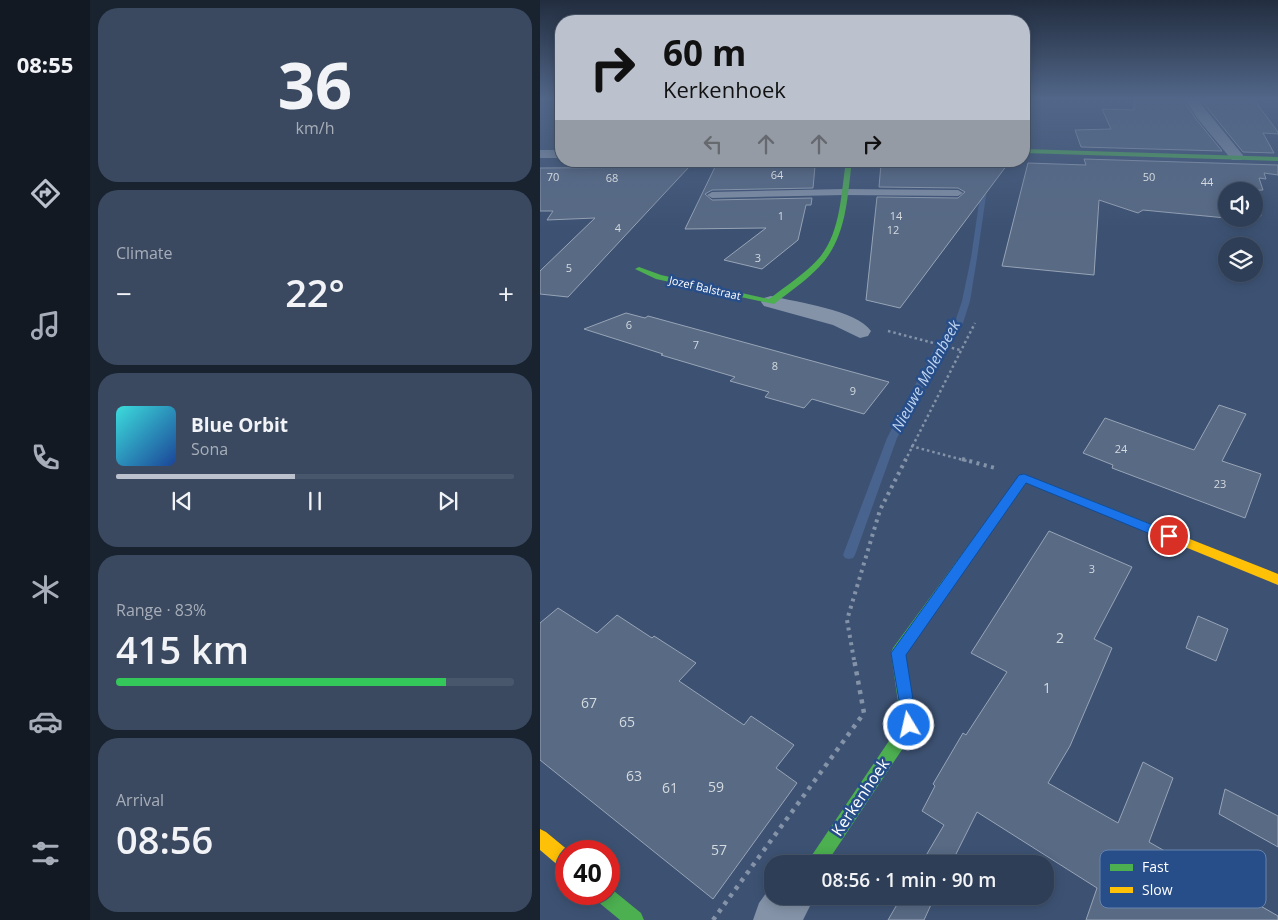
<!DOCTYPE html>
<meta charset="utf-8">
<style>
:root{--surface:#2e3e56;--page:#3a4960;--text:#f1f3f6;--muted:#a7aeb9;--line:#49576c;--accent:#bbc2ce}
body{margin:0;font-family:"Open Sans",sans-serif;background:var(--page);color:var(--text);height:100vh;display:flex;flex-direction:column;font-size:19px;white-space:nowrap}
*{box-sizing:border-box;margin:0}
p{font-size:16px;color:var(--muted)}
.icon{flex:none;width:28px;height:28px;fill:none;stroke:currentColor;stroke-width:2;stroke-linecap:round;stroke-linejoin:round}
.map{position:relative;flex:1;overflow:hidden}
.details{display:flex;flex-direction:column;gap:8px;padding:8px;background:#19222f;width:450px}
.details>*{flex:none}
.banner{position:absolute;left:15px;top:15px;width:475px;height:152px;border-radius:20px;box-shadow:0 2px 12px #0003,0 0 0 1px var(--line);background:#bbc2ce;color:#111;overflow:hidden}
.buttons{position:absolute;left:678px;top:182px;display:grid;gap:10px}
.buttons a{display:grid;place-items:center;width:45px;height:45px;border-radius:50%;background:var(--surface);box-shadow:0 2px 12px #0003,0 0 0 1px var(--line);font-size:25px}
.speed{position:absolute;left:15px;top:840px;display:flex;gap:10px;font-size:25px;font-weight:700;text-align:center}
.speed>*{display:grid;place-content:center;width:65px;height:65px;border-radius:50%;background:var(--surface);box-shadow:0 2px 12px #0003,0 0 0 1px var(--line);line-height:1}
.speed .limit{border:8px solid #d22;background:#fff;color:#111}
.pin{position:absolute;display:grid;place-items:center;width:42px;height:42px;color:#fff;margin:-21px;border:2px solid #fff;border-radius:50%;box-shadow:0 1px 5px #0007}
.me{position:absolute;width:55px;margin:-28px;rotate:351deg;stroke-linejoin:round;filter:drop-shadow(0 0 4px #0008)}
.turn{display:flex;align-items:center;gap:18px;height:105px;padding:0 25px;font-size:22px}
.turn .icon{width:65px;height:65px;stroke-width:2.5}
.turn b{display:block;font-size:35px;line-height:42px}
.lanes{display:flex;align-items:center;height:48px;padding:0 25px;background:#0003;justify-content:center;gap:25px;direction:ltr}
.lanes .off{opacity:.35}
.big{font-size:38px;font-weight:600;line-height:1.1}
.details .card{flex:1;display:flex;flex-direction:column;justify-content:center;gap:8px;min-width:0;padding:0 18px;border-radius:20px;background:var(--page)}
.details .dial{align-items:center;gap:0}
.dial b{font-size:65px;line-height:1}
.song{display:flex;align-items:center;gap:15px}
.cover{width:60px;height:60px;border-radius:8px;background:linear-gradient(135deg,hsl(180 70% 55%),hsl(220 70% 35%))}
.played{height:5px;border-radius:2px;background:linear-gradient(90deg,var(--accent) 45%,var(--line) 45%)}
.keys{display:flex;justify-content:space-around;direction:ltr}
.heat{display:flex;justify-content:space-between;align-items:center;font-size:28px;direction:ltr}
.charge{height:8px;border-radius:4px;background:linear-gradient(90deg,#34c759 83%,var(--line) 0)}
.trip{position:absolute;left:224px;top:855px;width:290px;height:50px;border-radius:20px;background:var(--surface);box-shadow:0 2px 12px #0003,0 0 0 1px var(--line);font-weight:600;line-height:50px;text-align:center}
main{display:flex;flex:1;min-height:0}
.tabs{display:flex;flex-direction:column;width:90px;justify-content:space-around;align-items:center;background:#121922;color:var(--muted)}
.tabs .icon{width:35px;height:35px}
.tabs .active{color:var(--accent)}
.tabs b{font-size:22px;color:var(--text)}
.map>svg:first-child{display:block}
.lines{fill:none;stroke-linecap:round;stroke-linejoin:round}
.stream{fill:#48638d;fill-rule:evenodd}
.building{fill:#586a84;stroke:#98a4b6}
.path-far2{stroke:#8493a8;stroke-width:2.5;stroke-dasharray:2.5 3;stroke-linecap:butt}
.path-far1{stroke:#8493a8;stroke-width:4;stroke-dasharray:3 4.5;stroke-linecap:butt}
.path{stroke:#8493a8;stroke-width:4.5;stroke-dasharray:4 5.5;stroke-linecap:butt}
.lane{fill:#8493a8;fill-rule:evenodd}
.street{fill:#8493a8;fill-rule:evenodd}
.fast{fill:#4caf50;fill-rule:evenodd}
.slow{fill:#ffc107;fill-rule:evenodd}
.route{fill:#1a73e8;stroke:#114b97}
.labels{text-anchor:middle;stroke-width:5;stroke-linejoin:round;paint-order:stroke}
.number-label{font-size:11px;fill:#d5dae0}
.far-street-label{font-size:11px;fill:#fff;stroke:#274e89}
.near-number-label{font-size:14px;fill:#d5dae0}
.water-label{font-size:15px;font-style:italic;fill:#c0d4f0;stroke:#274e89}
.near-street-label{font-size:16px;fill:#fff;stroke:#274e89}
.key{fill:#274e89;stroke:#6883ac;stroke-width:1}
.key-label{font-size:14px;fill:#fff}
</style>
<main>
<nav class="tabs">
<b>08:55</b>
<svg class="icon active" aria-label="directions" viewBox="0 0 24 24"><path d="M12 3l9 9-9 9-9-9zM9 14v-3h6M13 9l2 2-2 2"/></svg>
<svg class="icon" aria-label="music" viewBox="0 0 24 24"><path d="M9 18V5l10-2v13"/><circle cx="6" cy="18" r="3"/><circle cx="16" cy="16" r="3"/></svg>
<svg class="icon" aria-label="phone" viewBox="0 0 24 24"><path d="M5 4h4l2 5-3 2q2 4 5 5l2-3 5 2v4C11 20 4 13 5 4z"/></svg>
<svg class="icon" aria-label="climate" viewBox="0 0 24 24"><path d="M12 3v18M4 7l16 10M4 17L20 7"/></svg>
<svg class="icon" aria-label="car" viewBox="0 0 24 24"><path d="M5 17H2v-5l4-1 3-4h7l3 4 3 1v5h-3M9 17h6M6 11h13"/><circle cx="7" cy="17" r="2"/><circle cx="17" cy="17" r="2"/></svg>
<svg class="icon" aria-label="filters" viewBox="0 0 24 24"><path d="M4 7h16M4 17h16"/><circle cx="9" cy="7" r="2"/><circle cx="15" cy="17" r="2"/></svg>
</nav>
<section class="details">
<div class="card dial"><b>36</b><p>km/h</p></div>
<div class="card"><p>Climate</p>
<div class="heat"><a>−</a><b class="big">22°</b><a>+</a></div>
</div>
<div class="card">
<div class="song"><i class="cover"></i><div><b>Blue Orbit</b><p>Sona</p></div></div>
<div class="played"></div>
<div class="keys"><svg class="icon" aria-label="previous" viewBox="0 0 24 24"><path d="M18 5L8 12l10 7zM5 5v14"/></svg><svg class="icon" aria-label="pause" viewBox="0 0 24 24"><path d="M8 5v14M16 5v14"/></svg><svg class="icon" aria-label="next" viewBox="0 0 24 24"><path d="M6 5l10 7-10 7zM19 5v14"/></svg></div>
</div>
<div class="card"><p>Range · 83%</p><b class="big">415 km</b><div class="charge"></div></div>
<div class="card"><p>Arrival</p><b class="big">08:56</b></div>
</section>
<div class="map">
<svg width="738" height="920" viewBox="0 0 738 920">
<rect width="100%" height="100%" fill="#3d5273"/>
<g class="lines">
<path class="stream" d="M442 161H448L446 196 437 258 430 301 423 323 405 345 357 438 315 555 313 558 309 559 305 558 303 555 347 438 397 344 415 322 422 301 431 258 440 196Z"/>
</g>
<g class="building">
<path d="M594 99H643L656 119 682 151 541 147 535 130 571 129 562 109 594 110Z"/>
<path d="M660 99H711L715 101 738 132V134L723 133 734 153 703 152Z"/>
<path d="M544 159 738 165V175L724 173 726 179 719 178 723 190 686 191V218L603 210 598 213 559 200 554 275 462 266 488 163 546 165Z"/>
<path d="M341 164 467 165 360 308 326 300 337 197 418 198 425 192 418 188 339 187Z"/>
<path d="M275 166 273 188 172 190 165 194 172 200 272 198 271 205H266L258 240 222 269 184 260 226 228 145 229 175 167Z"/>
<path d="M149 167 28 297 0 294V271L55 218 7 220 13 211H0V168Z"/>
<path d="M714 193 721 216 715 215 716 221 695 219H714Z"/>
<path d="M86 313 105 318 108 316 349 382 324 414 272 399 264 408 225 397 229 392 190 381 195 377 121 355 123 354 44 329Z"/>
<path d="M679 405 706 414 682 461 721 474 705 518 572 468 573 465 543 453 565 418 654 450Z"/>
<path d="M509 531 592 567 554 639 572 648 530 746 508 783 578 823 603 762 633 778 609 842 738 916V920H546L557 888 437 812 411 864H381L404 825 382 811 395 786 393 784 423 733 426 735 467 672 431 653Z"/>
<path d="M18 608 57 633 77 615 112 638 114 636 156 663 139 681 204 725 211 716 254 745 236 768 257 783 173 899 0 760V623Z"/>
<path d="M658 616 688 629 676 661 646 648Z"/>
<path d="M685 789 738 816V847L679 814Z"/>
<path d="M362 896H395L384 920H348Z"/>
</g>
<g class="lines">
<g class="path-far2">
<path d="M348 331 420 350"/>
<path d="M371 446 427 461"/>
<path d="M365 461 435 323"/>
</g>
<g class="path-far1">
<path d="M422 459 455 468"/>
<path d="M314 660 307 620 340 510 366 459"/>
</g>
<path class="path" d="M173 920 324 713 314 659"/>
<path class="lane" d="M304 189 418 190 423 193 418 196 304 195 172 198 167 195 172 192Z"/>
<g class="street">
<path d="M645 99H657L702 154 704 157 702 160H692L657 118Z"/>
<rect x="0" y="150" width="21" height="8"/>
<path d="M231 296C256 302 317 310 331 331L328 336 320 338 293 325 224 306 221 302 224 298Z"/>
<path d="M232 885V896H275L263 920H213L219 903Z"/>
</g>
<g class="fast">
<path d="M484 149 738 157V161L484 153Z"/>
<path d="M306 161H312C307 198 307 238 279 267 266 281 249 292 234 304L116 279 95 269 99 267 121 275 229 299C246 286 265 274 280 257 301 231 301 193 306 161Z"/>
<path d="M484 474 631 532 633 535 631 538H623L486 483 365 654 377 725 375 730 286 864H266L361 723 351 653 353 648 480 475Z"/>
<path d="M69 887 101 913 104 920H80L57 901 55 894H69Z"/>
</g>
<g class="slow">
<path d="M627 530 738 574V585L623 538 621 535 623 532Z"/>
<path d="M0 829 6 832 29 851H26V870L20 867 0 850Z"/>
</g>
</g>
<linearGradient id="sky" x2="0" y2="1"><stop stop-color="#222d3f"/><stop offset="0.43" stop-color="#516688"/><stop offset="1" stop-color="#516688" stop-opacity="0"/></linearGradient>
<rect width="738" height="228" fill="url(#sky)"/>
<path class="route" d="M484 474 633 533 635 536 629 541 625 540 486 483 366 655 377 725 375 730 369 732 364 730 351 653 479 475Z"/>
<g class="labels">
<g class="number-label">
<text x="237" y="179">64</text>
<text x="13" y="181">70</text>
<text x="609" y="181">50</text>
<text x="72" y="182">68</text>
<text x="667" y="186">44</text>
<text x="241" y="220">1</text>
<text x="356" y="220">14</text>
<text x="78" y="232">4</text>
<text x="353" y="234">12</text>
<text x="218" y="262">3</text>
<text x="29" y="272">5</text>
<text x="89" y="329">6</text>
<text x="156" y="349">7</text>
<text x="235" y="370">8</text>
<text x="313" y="395">9</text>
<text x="581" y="453">24</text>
<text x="680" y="488">23</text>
<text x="552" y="573">3</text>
</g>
<g class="far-street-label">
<text transform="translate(165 288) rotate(13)" y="4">Jozef Balstraat</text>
</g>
<g class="near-number-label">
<text x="520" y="643">2</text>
<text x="507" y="693">1</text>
<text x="49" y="708">67</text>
<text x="87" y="727">65</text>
<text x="94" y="781">63</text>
<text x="176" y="792">59</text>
<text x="130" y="793">61</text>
<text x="179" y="855">57</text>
</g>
<g class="water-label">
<text transform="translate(386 376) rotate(-61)" y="5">Nieuwe Molenbeek</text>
</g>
<g class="near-street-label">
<text transform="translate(320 797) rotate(-56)" y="6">Kerkenhoek</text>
</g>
</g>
<rect x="560" y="850" width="166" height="58" rx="8" class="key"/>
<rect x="570" y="864" width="23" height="7" fill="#4caf50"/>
<rect x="570" y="887" width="23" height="6" fill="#ffc107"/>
<g class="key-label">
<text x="602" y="872">Fast</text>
<text x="602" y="895">Slow</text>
</g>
</svg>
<div class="buttons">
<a><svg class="icon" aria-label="sound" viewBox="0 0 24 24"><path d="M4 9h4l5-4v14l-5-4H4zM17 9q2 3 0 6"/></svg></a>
<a><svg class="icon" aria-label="layers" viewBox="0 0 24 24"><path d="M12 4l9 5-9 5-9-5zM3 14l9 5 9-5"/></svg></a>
</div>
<div class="speed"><div class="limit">40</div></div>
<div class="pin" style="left:629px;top:536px;background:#d93025"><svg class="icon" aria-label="arrive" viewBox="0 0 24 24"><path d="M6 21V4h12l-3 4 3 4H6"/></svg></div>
<svg class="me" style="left:369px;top:725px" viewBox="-20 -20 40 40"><circle r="17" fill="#1a73e8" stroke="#fff" stroke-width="3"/><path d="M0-11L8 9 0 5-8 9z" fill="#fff"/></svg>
<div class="trip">08:56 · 1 min · 90 m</div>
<div class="banner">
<div class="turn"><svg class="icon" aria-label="right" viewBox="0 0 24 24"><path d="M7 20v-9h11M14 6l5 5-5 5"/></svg><div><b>60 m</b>Kerkenhoek</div></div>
<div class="lanes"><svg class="icon off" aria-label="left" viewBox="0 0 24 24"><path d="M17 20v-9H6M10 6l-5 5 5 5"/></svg><svg class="icon off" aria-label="ahead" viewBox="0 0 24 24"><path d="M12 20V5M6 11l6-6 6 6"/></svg><svg class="icon off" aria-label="ahead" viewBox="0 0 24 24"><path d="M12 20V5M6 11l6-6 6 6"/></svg><svg class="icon" aria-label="right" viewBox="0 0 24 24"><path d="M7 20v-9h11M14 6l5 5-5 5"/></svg></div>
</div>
</div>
</main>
